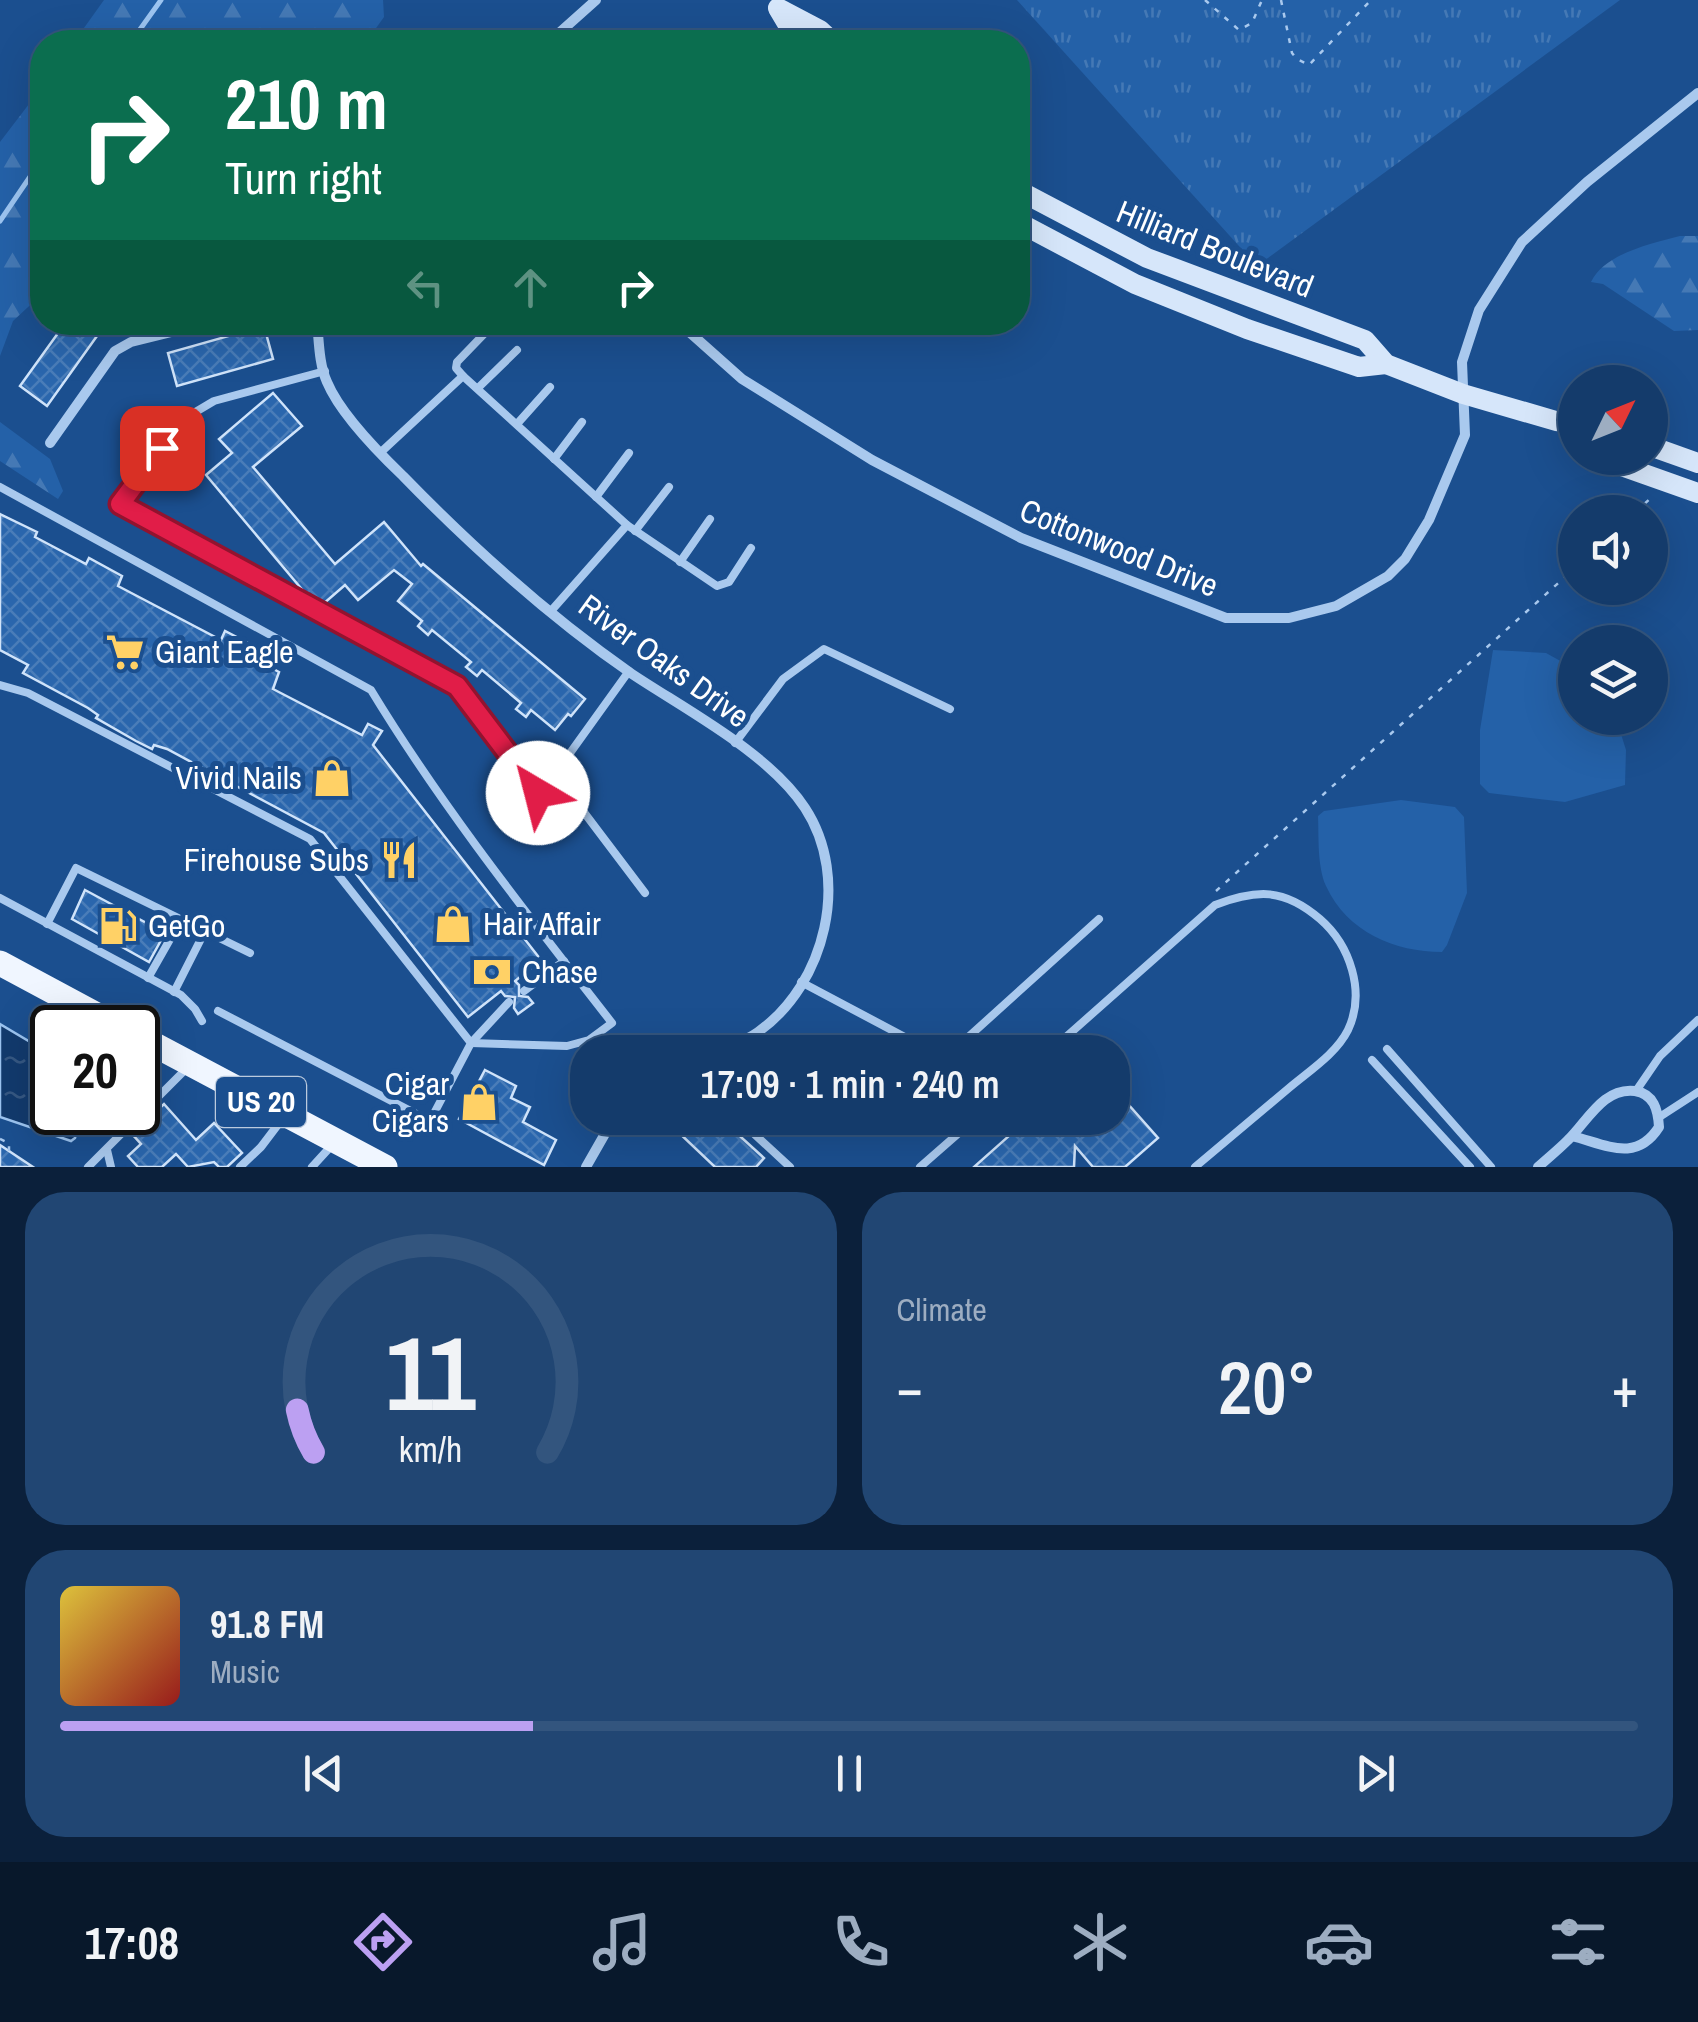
<!DOCTYPE html>
<meta charset="utf-8">
<style>
:root{--surface:#143b6b;--page:#214673;--text:#f1f3f6;--muted:#9dadc1;--line:#33557e;--accent:#bca0f2}
body{margin:0;font-family:"Archivo Narrow",sans-serif;background:var(--page);color:var(--text);height:100vh;display:flex;flex-direction:column;font-size:38px;white-space:nowrap}
*{box-sizing:border-box;margin:0}
p{font-size:32px;color:var(--muted)}
.icon{flex:none;width:55px;height:55px;fill:none;stroke:currentColor;stroke-width:2;stroke-linecap:round;stroke-linejoin:round}
.map{position:relative;height:1167px;overflow:hidden}
.drawer{display:flex;flex-direction:column;gap:25px;padding:25px;background:#0b203b;flex:1}
.drawer>*{flex:none}
.top-card{position:absolute;left:30px;top:30px;width:1000px;height:305px;border-radius:40px;box-shadow:0 10px 40px #0002,0 0 0 2px var(--line);background:#0b6e4f;color:#fff;overflow:hidden}
.needle{width:65px;rotate:47deg}
.buttons{position:absolute;left:1558px;top:365px;display:grid;gap:20px}
.buttons a{display:grid;place-items:center;width:110px;height:110px;border-radius:50%;background:var(--surface);box-shadow:0 10px 40px #0002,0 0 0 2px var(--line);font-size:50px}
.speed{position:absolute;left:30px;top:1005px;display:flex;gap:20px;font-size:50px;font-weight:700;text-align:center}
.speed>*{display:grid;place-content:center;width:130px;height:130px;border-radius:50%;background:var(--surface);box-shadow:0 10px 40px #0002,0 0 0 2px var(--line);line-height:1}
.speed .limit{border:5px solid #111;border-radius:15px;background:#fff;color:#111}
.pin{position:absolute;display:grid;place-items:center;width:85px;height:85px;color:#fff;margin:-42px;border-radius:20px;box-shadow:0 5px 15px #0006}
.me{position:absolute;width:110px;margin:-55px;rotate:323deg;stroke-linejoin:round;filter:drop-shadow(0 0 8px #0008)}
.turn{display:flex;align-items:center;gap:35px;height:210px;padding:0 30px;font-size:45px}
.turn .icon{width:130px;height:130px;stroke-width:2.5}
.turn b{display:block;font-size:70px;line-height:85px}
.lanes{display:flex;align-items:center;height:95px;padding:0 30px;background:#0003;justify-content:center;gap:50px;direction:ltr}
.lanes .off{opacity:.35}
.big{font-size:75px;font-weight:600;line-height:1.1}
.drawer .card{flex:1;display:flex;flex-direction:column;justify-content:center;gap:15px;min-width:0;padding:0 35px;border-radius:40px;background:var(--page)}
.drawer .dial{align-items:center;gap:0}
.dial svg{height:260px;overflow:visible;fill:none;stroke:var(--line);stroke-width:7;stroke-linecap:round;text-anchor:middle}
.dial text{fill:var(--text);stroke:none}
.song{display:flex;align-items:center;gap:30px}
.cover{width:120px;height:120px;border-radius:15px;background:linear-gradient(135deg,hsl(50 70% 55%),hsl(0 70% 35%))}
.played{height:10px;border-radius:5px;background:linear-gradient(90deg,var(--accent) 30%,var(--line) 30%)}
.keys{display:flex;justify-content:space-around;direction:ltr}
.heat{display:flex;justify-content:space-between;align-items:center;font-size:55px;direction:ltr}
.drawer .tiles{flex:1;display:grid;gap:25px;grid-template-columns:1fr 1fr}
.card:last-child{grid-column:span 2}
.trip{position:absolute;left:570px;top:1035px;width:560px;height:100px;border-radius:40px;background:var(--surface);box-shadow:0 10px 40px #0002,0 0 0 2px var(--line);font-weight:600;line-height:100px;text-align:center}
.tabs{display:flex;height:160px;justify-content:space-around;align-items:center;background:#08182b;color:var(--muted)}
.tabs .icon{width:70px;height:70px}
.tabs .selected{color:var(--accent)}
.tabs b{font-size:45px;color:var(--text)}
.map>svg:first-child{display:block}
.grass{fill:url(#grass-tufts)}
.forest{fill:url(#forest-firs)}
.pitch{fill:#2461a8}
.water{fill:url(#water-ripples);stroke:#9cc4f0;stroke-width:2.5}
.lines{fill:none;stroke-linecap:round;stroke-linejoin:round}
.stream{stroke:#9cc4f0;stroke-width:5}
.building{fill:url(#building-cross-hatch);stroke:#cfe3fa;stroke-width:2.5}
.path{stroke:#a9c9ee;stroke-width:2.5;stroke-dasharray:5 8;stroke-linecap:butt}
.service{stroke:#a9c9ee;stroke-width:8}
.minor{stroke:#a9c9ee;stroke-width:10}
.secondary{stroke:#d6e6fa;stroke-width:20}
.primary{stroke:#f0f6ff;stroke-width:25}
.route-casing{stroke:#92132f;stroke-width:25}
.route{stroke:#e11d48;stroke-width:18}
.labels{text-anchor:middle;stroke-width:10;stroke-linejoin:round;paint-order:stroke}
.shield{fill:#1b4f8f;stroke:#bbcadd;stroke-width:2.5}
.shield-label{font-size:30px;font-weight:bold;fill:#fff}
.street-label{font-size:32px;fill:#fff;stroke:#1b4f8f}
.poi-label{font-size:32px;fill:#fff;stroke:#1b4f8f;text-anchor:start}
</style>
<div class="map">
<svg width="1698" height="1167" viewBox="0 0 1698 1167">
<defs>
<pattern id="grass-tufts" width="24" height="20" patternUnits="userSpaceOnUse" patternTransform="scale(2.5)"><rect width="24" height="20" fill="#2461a8"/><path d="M3 7l-1-3M5 7V3M7 7l1-3M15 17l-1-3M17 17v-4M19 17l1-3" fill="none" stroke="#4579b5"/></pattern>
<pattern id="forest-firs" width="22" height="20" patternUnits="userSpaceOnUse" patternTransform="scale(2.5)"><rect width="22" height="20" fill="#2461a8"/><path d="M5 1l3.5 6h-7zM16 11l3.5 6h-7z" fill="#4579b5"/></pattern>
<pattern id="water-ripples" width="26" height="14" patternUnits="userSpaceOnUse" patternTransform="scale(2.5)"><rect width="26" height="14" fill="#123a6d"/><path d="M2 4q2-2 4 0t4 0M15 11q2-2 4 0t4 0" fill="none" stroke="#365883"/></pattern>
<pattern id="building-cross-hatch" width="8" height="8" patternUnits="userSpaceOnUse" patternTransform="scale(2.5)"><rect width="8" height="8" fill="#2a66ad"/><path d="M0 0l8 8M0 8l8-8" fill="none" stroke="#4a7db9"/></pattern>
</defs>
<rect width="100%" height="100%" fill="#1b4f8f"/>
<path class="grass" d="M1017 0H1620L1257 266Z"/>
<g class="forest">
<path d="M104 0H383L384 17 366 42H74Z"/>
<path d="M42 87V294L13 321 0 356V142Z"/>
<path d="M1680 236H1698V330L1674 331 1603 284 1591 282C1605 253 1651 244 1680 236Z"/>
<path d="M0 422 50 459 63 491 58 499 0 461Z"/>
</g>
<g class="pitch">
<path d="M1493 650 1546 653 1575 669V718H1616L1626 750 1625 785 1565 802 1489 793 1480 784V730Z"/>
<path d="M1401 800 1455 807 1464 817 1467 893 1447 945 1442 952C1395 952 1347 932 1326 886 1317 866 1319 838 1318 816L1324 811Z"/>
</g>
<path class="water" d="M0 1024 52 1055V1112L81 1113 75 1138 71 1141 0 1117Z"/>
<g class="lines">
<g class="stream">
<path d="M131 42 161 0"/>
<path d="M0 221 42 159"/>
</g>
</g>
<g class="building">
<path d="M66 322H107L47 406 20 386Z"/>
<path d="M264 326 273 359 177 386 168 353Z"/>
<path d="M273 393 302 426 253 467 335 564 384 522 421 566 423 564 585 699 571 716 568 714 555 730 531 710 526 717 516 709 521 703 482 670 477 676 466 667 471 662 432 630 428 635 418 626 422 621 398 601 412 584 394 570 358 600 345 585 322 605 310 599 206 475 232 453 219 439Z"/>
<path d="M0 514 37 532 35 537 86 564 89 558 122 576 118 586 221 640 225 631 250 644 245 654 279 672 273 689 362 735 368 724 382 731 373 745 541 960 515 981 519 985V996L528 997 533 1003 518 1014 514 1008 515 997 505 996 501 991 468 1017 324 833 167 749 154 745 152 749 136 741 96 718 98 715 88 708 23 673 28 665 0 650Z"/>
<path d="M85 890 165 933 149 962 72 919Z"/>
<path d="M485 1070 516 1086 511 1098 530 1107 523 1122 556 1140 544 1165 459 1119Z"/>
<path d="M1112 1086 1158 1138 1125 1167H1093L1075 1146 1074 1167H974L1029 1118H1112Z"/>
<path d="M164 1104 196 1140 214 1123 242 1153 227 1167H219L214 1162 188 1167 176 1154 162 1167H138L128 1156 141 1144 132 1134Z"/>
<path d="M688 1118H720L764 1158 756 1167H715L676 1130Z"/>
<path d="M0 1145 33 1167H0Z"/>
</g>
<g class="lines">
<g class="path">
<path d="M1205 0 1239 30 1252 23 1262 0"/>
<path d="M1281 0 1292 53 1297 59 1309 65 1371 0"/>
<path d="M1635 512 1651 498"/>
<path d="M1216 891 1575 568"/>
<path d="M0 1139 9 1143V1151"/>
</g>
<g class="service">
<path d="M325 371 214 401 182 420 120 504 457 687 538 793 555 774 629 671"/>
<path d="M463 376 456 368 457 362 485 333"/>
<path d="M478 388 517 350"/>
<path d="M517 424 550 387"/>
<path d="M380 453 463 376 627 525 551 611"/>
<path d="M554 459 582 422"/>
<path d="M0 487 371 690C442 807 528 915 612 1023L589 1040 567 1046 471 1043"/>
<path d="M596 497 629 453"/>
<path d="M627 525 717 586 729 582 751 548"/>
<path d="M635 531 669 487"/>
<path d="M680 562 710 519"/>
<path d="M0 685 28 693 310 839 471 1043 430 1121 218 1011"/>
<path d="M735 743 783 679 824 649 950 709"/>
<path d="M555 774 645 893"/>
<path d="M0 898 181 995 195 1009 202 1021"/>
<path d="M47 924 76 868 250 953"/>
<path d="M148 978 181 920"/>
<path d="M801 982 933 1052"/>
<path d="M524 991 564 961"/>
<path d="M174 992 205 931"/>
<path d="M471 1043 509 1002"/>
<path d="M1387 1049 1491 1167"/>
<path d="M956 1052 965 1040 1099 919"/>
<path d="M1049 1052 1215 905C1257 889 1284 888 1320 919 1350 945 1366 992 1348 1030 1336 1054 1309 1071 1289 1088 1257 1115 1226 1141 1195 1167"/>
<path d="M1372 1060 1470 1167"/>
<path d="M1636 1091 1660 1056 1698 1020"/>
<path d="M737 1118 790 1167"/>
<path d="M1658 1118 1698 1092"/>
<path d="M107 1150 111 1167"/>
<path d="M88 1167 187 1068"/>
<path d="M240 1167 261 1147 283 1118"/>
<path d="M312 1167 333 1144"/>
<path d="M920 1167 976 1118"/>
</g>
<g class="minor">
<path d="M549 42 596 0"/>
<path d="M317 322C319 341 319 365 327 382 340 413 379 453 403 476 473 548 550 617 632 674 686 710 769 753 805 808 851 878 826 984 758 1032 744 1042 726 1047 710 1052"/>
<path d="M678 322 742 379 872 460 1021 538 1226 618H1289L1336 606 1388 576 1405 559 1429 520 1465 435 1462 362 1479 310 1522 242 1587 182 1698 93"/>
<path d="M50 443 115 351 131 342 212 322"/>
<path d="M586 1167 614 1118"/>
<path d="M1538 1167C1548 1158 1558 1150 1568 1140 1587 1122 1603 1087 1635 1091 1654 1094 1658 1110 1659 1127 1636 1163 1607 1145 1572 1136"/>
</g>
<g class="secondary">
<path d="M778 8 820 30 833 42"/>
<path d="M779 10 798 42"/>
<path d="M1018 190 1147 258 1365 340 1386 364 1463 394 1556 421 1575 423"/>
<path d="M1018 222 1135 284 1247 329 1359 367 1386 364"/>
<path d="M1650 446 1698 463"/>
<path d="M1599 458 1698 493"/>
</g>
<g class="primary">
<path d="M0 963 121 1028"/>
<path d="M138 1036 385 1167"/>
</g>
</g>
<g class="lines">
<g class="route-casing">
<path id="route" d="M162 448 120 504 457 686 538 793"/>
</g>
<use href="#route" class="route"/>
</g>
<defs>
<g id="supermarket-bare" transform="scale(3)"><path d="M-6-5.5h2.5l.6 2H6L4.5 2H-2.5L-4.4-4H-6ZM-1.5 3.2a1.3 1.3 0 1 0 .1 0ZM3 3.2a1.3 1.3 0 1 0 .1 0Z" fill="#ffd166" stroke="#1b4f8f" stroke-width="2.5" paint-order="stroke"/></g>
<g id="shop-bare" transform="scale(3)"><path d="M-5-2.5h2.3a2.7 3.5 0 0 1 5.4 0H5L5.5 6h-11ZM-1.5-2.5h3a1.5 2.3 0 0 0-3 0Z" fill="#ffd166" stroke="#1b4f8f" stroke-width="2.5" paint-order="stroke"/></g>
<g id="restaurant-bare" transform="scale(3)"><path d="M-5-6h1v4h1v-4h1v4h1v-4h1v5L-1.5 .5V6h-2V.5L-5-1ZM5-6V6H3V1.5H1.5Q1.5-4 5-6Z" fill="#ffd166" stroke="#1b4f8f" stroke-width="2.5" paint-order="stroke"/></g>
<g id="fuel-bare" transform="scale(3)"><path d="M-5.5-6h7V0h2V4h1.3V-2.5L3-4.5l.8-.8L6-3V5H2.5V1h-1V6h-7ZM-4.2-4.7v3.2H.2V-4.7Z" fill="#ffd166" stroke="#1b4f8f" stroke-width="2.5" paint-order="stroke"/></g>
<g id="bank-bare" transform="scale(3)"><path d="M-6-4H6V4H-6ZM0-2.3a2.3 2.3 0 1 0 0 4.6a2.3 2.3 0 1 0 0-4.6Z" fill="#ffd166" stroke="#1b4f8f" stroke-width="2.5" paint-order="stroke"/></g>
</defs>
<g fill-rule="evenodd">
<use href="#supermarket-bare" x="125" y="652"/>
<use href="#shop-bare" x="332" y="778"/>
<use href="#restaurant-bare" x="399" y="860"/>
<use href="#shop-bare" x="453" y="924"/>
<use href="#fuel-bare" x="118" y="926"/>
<use href="#bank-bare" x="492" y="972"/>
<use href="#shop-bare" x="479" y="1102"/>
</g>
<g class="labels">
<rect class="shield" x="216" y="1077" width="90" height="50" rx="8"/>
<g class="shield-label">
<text x="261" y="1112">US 20</text>
</g>
<g class="street-label">
<text transform="translate(1215 249) rotate(22)" y="11">Hilliard Boulevard</text>
<text transform="translate(1119 548) rotate(22)" y="11">Cottonwood Drive</text>
<text transform="translate(664 661) rotate(36)" y="11">River Oaks Drive</text>
</g>
<g class="poi-label">
<text x="155" y="663">Giant Eagle</text>
<text x="302" y="789" text-anchor="end">Vivid Nails</text>
<text x="369" y="871" text-anchor="end">Firehouse Subs</text>
<text x="483" y="935">Hair Affair</text>
<text x="148" y="937">GetGo</text>
<text x="522" y="983">Chase</text>
<text x="449" y="1095" text-anchor="end">Cigar<tspan x="449" dy="37">Cigars</tspan></text>
</g>
</g>
</svg>
<div class="buttons">
<a><svg class="needle" viewBox="-14 -14 28 28"><path d="M0-13l5 13h-10z" fill="#e53935"/><path d="M0 13l5-13h-10z" fill="#9dadc1"/></svg></a>
<a><svg class="icon" aria-label="sound" viewBox="0 0 24 24"><path d="M4 9h4l5-4v14l-5-4H4zM17 9q2 3 0 6"/></svg></a>
<a><svg class="icon" aria-label="layers" viewBox="0 0 24 24"><path d="M12 4l9 5-9 5-9-5zM3 14l9 5 9-5"/></svg></a>
</div>
<div class="speed"><div class="limit">20</div></div>
<div class="pin" style="left:162px;top:448px;background:#d93025"><svg class="icon" aria-label="arrive" viewBox="0 0 24 24"><path d="M6 21V4h12l-3 4 3 4H6"/></svg></div>
<svg class="me" style="left:538px;top:793px" viewBox="-20 -20 40 40"><circle r="19" fill="#fff"/><path d="M0-13L10 11 0 6-10 11z" fill="#e11d48"/></svg>
<div class="trip">17:09 · 1 min · 240 m</div>
<div class="top-card">
<div class="turn"><svg class="icon" aria-label="right" viewBox="0 0 24 24"><path d="M7 20v-9h11M14 6l5 5-5 5"/></svg><div><b>210 m</b>Turn right</div></div>
<div class="lanes"><svg class="icon off" aria-label="left" viewBox="0 0 24 24"><path d="M17 20v-9H6M10 6l-5 5 5 5"/></svg><svg class="icon off" aria-label="ahead" viewBox="0 0 24 24"><path d="M12 20V5M6 11l6-6 6 6"/></svg><svg class="icon" aria-label="right" viewBox="0 0 24 24"><path d="M7 20v-9h11M14 6l5 5-5 5"/></svg></div>
</div>
</div>
<section class="drawer">
<div class="tiles">
<div class="card dial"><svg viewBox="0 0 100 80">
<path d="M14 69A42 42 0 1 1 86 69"/>
<path d="M14 69A42 42 0 0 1 9 56" stroke="#bca0f2"/>
<text x="50" y="56" font-size="32" font-weight="700">11</text>
<text x="50" y="72" font-size="11">km/h</text>
</svg></div>
<div class="card"><p>Climate</p>
<div class="heat"><a>−</a><b class="big">20°</b><a>+</a></div>
</div>
<div class="card">
<div class="song"><i class="cover"></i><div><b>91.8 FM</b><p>Music</p></div></div>
<div class="played"></div>
<div class="keys"><svg class="icon" aria-label="previous" viewBox="0 0 24 24"><path d="M18 5L8 12l10 7zM5 5v14"/></svg><svg class="icon" aria-label="pause" viewBox="0 0 24 24"><path d="M8 5v14M16 5v14"/></svg><svg class="icon" aria-label="next" viewBox="0 0 24 24"><path d="M6 5l10 7-10 7zM19 5v14"/></svg></div>
</div>
</div>
</section>
<nav class="tabs">
<b>17:08</b>
<svg class="icon selected" aria-label="directions" viewBox="0 0 24 24"><path d="M12 3l9 9-9 9-9-9zM9 14v-3h6M13 9l2 2-2 2"/></svg>
<svg class="icon" aria-label="music" viewBox="0 0 24 24"><path d="M9 18V5l10-2v13"/><circle cx="6" cy="18" r="3"/><circle cx="16" cy="16" r="3"/></svg>
<svg class="icon" aria-label="phone" viewBox="0 0 24 24"><path d="M5 4h4l2 5-3 2q2 4 5 5l2-3 5 2v4C11 20 4 13 5 4z"/></svg>
<svg class="icon" aria-label="climate" viewBox="0 0 24 24"><path d="M12 3v18M4 7l16 10M4 17L20 7"/></svg>
<svg class="icon" aria-label="car" viewBox="0 0 24 24"><path d="M5 17H2v-5l4-1 3-4h7l3 4 3 1v5h-3M9 17h6M6 11h13"/><circle cx="7" cy="17" r="2"/><circle cx="17" cy="17" r="2"/></svg>
<svg class="icon" aria-label="filters" viewBox="0 0 24 24"><path d="M4 7h16M4 17h16"/><circle cx="9" cy="7" r="2"/><circle cx="15" cy="17" r="2"/></svg>
</nav>
